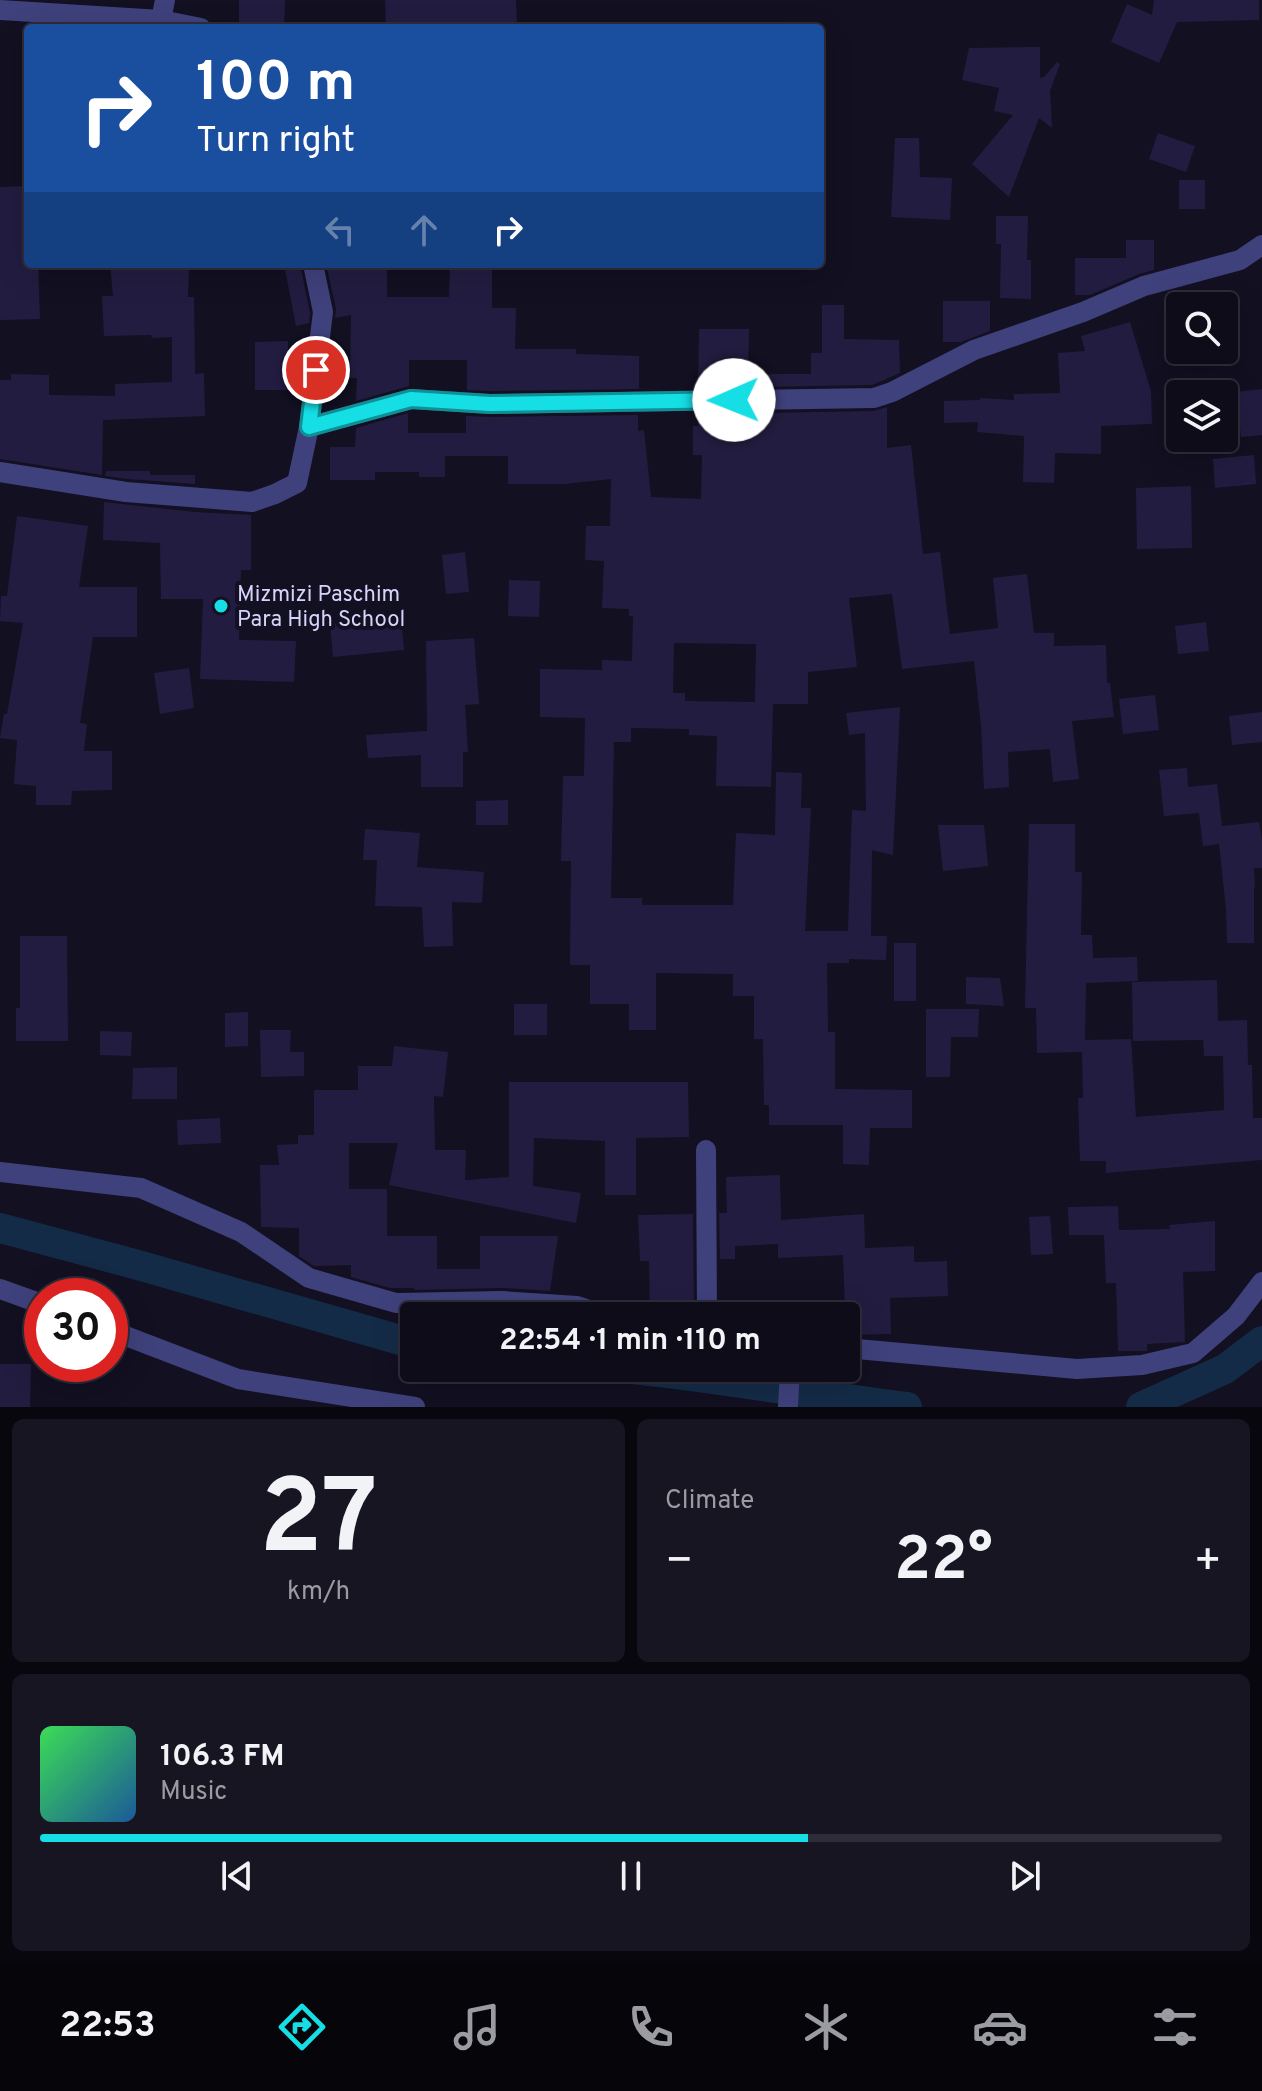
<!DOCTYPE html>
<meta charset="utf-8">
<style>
:root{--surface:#0e0c19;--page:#171522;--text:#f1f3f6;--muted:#9b9ba2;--line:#2e2c38;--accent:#15dee5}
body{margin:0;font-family:Overpass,sans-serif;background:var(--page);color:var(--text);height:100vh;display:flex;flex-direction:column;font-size:30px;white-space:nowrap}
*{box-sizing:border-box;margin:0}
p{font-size:26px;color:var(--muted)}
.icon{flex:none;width:44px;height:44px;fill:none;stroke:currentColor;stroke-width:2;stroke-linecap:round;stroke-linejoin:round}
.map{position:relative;height:1407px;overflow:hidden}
.sheet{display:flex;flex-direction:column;gap:12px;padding:12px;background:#08070e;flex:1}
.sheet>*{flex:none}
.banner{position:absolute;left:24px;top:24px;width:800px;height:244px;border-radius:8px;box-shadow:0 8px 32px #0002,0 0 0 2px var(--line);background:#1a4fa0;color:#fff;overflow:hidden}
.fabs{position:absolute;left:1166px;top:292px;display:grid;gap:16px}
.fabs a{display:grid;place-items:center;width:72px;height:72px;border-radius:8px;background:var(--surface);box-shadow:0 8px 32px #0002,0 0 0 2px var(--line);font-size:40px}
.speed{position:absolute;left:24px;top:1278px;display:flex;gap:16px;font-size:40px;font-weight:700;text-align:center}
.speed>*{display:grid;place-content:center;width:104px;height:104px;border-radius:50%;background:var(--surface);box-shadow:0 8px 32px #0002,0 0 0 2px var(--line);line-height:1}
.speed .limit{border:12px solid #d22;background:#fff;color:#111}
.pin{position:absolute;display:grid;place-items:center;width:68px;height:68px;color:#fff;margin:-34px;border:4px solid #fff;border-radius:50%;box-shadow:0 2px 8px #0007}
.me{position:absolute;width:88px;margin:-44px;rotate:269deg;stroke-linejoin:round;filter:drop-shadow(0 0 6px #0008)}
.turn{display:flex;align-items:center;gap:28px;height:168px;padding:0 40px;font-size:36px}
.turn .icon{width:104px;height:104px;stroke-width:2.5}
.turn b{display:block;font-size:56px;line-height:68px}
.lanes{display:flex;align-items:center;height:76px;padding:0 40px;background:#0003;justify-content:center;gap:40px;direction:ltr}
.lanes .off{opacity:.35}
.big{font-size:60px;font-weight:700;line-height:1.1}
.sheet .widget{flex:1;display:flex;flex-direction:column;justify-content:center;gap:12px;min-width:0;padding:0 28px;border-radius:12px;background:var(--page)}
.sheet .dial{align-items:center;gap:0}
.dial b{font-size:104px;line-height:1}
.song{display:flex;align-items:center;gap:24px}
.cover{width:96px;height:96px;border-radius:12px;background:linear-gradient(135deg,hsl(130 70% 55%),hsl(210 70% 35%))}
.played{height:8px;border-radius:4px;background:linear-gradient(90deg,var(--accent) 65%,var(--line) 65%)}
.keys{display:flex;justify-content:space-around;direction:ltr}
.heat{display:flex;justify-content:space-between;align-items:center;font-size:44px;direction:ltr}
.sheet .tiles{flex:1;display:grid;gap:12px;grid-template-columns:1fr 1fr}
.widget:last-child{grid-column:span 2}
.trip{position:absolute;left:400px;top:1302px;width:460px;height:80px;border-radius:8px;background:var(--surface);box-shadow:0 8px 32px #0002,0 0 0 2px var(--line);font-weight:700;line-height:80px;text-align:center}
.menu{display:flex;height:128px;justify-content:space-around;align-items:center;background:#06050a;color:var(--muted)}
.menu .icon{width:56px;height:56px}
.menu .selected{color:var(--accent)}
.menu b{font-size:36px;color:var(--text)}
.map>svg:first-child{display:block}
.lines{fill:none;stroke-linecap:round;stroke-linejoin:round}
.canal{stroke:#142b47;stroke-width:30}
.building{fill:#221d40;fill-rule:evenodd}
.street{stroke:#3f417c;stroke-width:20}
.route-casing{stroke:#0e9095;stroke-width:20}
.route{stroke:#15dee5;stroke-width:14}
.poi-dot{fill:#15dee5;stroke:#121021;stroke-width:3}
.labels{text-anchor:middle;stroke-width:8;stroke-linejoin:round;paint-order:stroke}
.poi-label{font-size:22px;fill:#d6d4fb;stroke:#121021;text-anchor:start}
</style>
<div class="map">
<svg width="1262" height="1407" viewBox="0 0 1262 1407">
<rect width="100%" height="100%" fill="#121021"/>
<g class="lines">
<g class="canal">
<path d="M0 1228 138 1265 414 1344"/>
<path d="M622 1368C718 1377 812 1395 907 1407"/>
<path d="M1141 1407 1225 1369 1262 1341"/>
</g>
</g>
<g class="building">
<path d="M239 0H285L284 28H239Z"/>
<path d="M385 0H516L517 28H386Z"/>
<path d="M1154 0H1259V20L1177 22 1159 63 1111 42 1127 4 1152 15Z"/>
<path d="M1040 47V78L1044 77 1057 62 1060 64 1050 91 1052 128 1039 118 1009 197 972 164 1013 115 994 111 999 88 962 80 969 48Z"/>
<path d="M1158 133 1195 146 1186 172 1149 159Z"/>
<path d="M895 138H919L920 177 952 178 950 220 891 217Z"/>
<rect x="1179" y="180" width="26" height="29"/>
<path d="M28 186V264H38L40 319 0 320V187Z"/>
<path d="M996 216H1028L1027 260H1031V299L1000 298 1001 244H996Z"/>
<path d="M1126 240H1154V270L1139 274 1090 295H1075V258H1126Z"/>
<path d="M110 264H189L188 297H194L195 374 204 373 205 416 103 420 102 475 0 459V380H11V374L49 375V395L115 396V384L172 382V337L152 338 151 335 104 336 102 296H113Z"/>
<path d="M284 264H300L310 313 309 323 296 326Z"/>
<path d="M326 264H387V297H449L450 264H492V308H516L515 349H576V354L639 356V389L490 391 467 390V360H409V386L356 401 357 378H350L351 315 335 318 336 309Z"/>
<path d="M943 301H990V331L961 342H943Z"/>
<path d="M822 305H844V339L899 340 900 373 872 385 698 388 699 329H749L748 374H811V353H822Z"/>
<path d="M1130 322 1151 391 1152 424 1101 426V454L1055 453 1054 483 1023 482 1024 436 977 432 978 422 944 423V401L980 400V398L1014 400V394L1060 393 1058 353 1085 351 1081 336Z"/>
<path d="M288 341V390H255V342Z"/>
<path d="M1262 389V435L1241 437 1236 392Z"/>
<path d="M887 407V448L911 445 923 554 940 552 950 634 998 628 993 578 1027 574 1034 633H1054V646L1106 645 1107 683H1110L1114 717 1072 721 1079 779 1053 782 1050 749 1008 752 1009 787 984 789 981 725 974 661 902 669 892 594 849 598 857 667 808 672V704H773L771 787 716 786 717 736 689 735V729L631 728V742H614L611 898H642V905H733L736 833 775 835 776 772 802 773 801 808H811L805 931H848L852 810 866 811 865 733 849 735 846 713 900 707 893 855 872 850 871 936H887L886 960 849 959V963H827L828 1032H835V1089L912 1090V1128H870L869 1165 843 1164V1125H769V1105H764L763 1039H754V996H733V974L656 973V1030H629V1004H590V965H570L571 861H561L563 776H584L585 718 540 717V669L602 670V660L632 661 633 616H629V609L602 608 604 561 585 560 586 526H610L611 479 564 484H508V456H445V477H419V472H375V480H330V447H355L356 428 408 413V433H466V416L490 417 638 415V431L644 430 651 497 701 499 702 455H693V426H698V414L874 411ZM674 643 756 644 755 702 685 701V693H673Z"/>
<path d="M1254 455 1256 484 1215 488 1213 459Z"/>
<path d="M106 471H150V475H195V484L128 479 105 476Z"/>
<path d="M1191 486 1192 548 1137 549 1136 488Z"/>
<path d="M104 502 195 512 251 515V570H241L239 640 296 641 294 682 200 679 203 599H161L160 543 103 540Z"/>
<path d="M17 516 88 526 79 587H137V637H93L80 723 87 724 84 751H112V790L72 791 71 805H36V786L14 784 17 740 0 738 4 714H7L23 623 0 621 1 596H7Z"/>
<path d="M465 552 469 592 446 594 442 555Z"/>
<path d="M509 580 540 581 539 617 508 616Z"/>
<path d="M401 616 404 650 333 657 330 623Z"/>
<path d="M1206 622 1209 651 1178 654 1175 626Z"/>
<path d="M474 638 479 704 465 705 468 752H463V787H421V755L368 758 366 735 427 731 426 641Z"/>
<path d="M189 668 194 708 160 714 154 673Z"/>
<path d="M1155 695 1159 730 1123 734 1119 699Z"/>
<path d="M1262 712V742L1232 745 1229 716Z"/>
<path d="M1187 768 1188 787 1217 784 1222 826 1259 822 1262 840V868H1254L1255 887H1254V943H1227L1226 909 1219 844 1203 846 1199 813 1164 816 1159 770Z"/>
<path d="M508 800V825H476V801Z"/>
<path d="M1029 824H1075V872H1082L1081 935H1092L1093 958 1137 957 1138 981 1086 983 1085 1040 1131 1039 1136 1117 1224 1110 1223 1056H1204L1203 1040 1133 1041 1132 982 1217 980 1218 1021 1247 1020 1248 1065H1252L1253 1118H1262V1160L1106 1173V1161H1080L1078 1098H1083L1082 1052 1037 1053 1036 1008H1025Z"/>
<path d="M938 825H984L988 866 943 871Z"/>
<path d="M365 829 420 833 417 867 484 872 482 903 452 902 453 946 424 947 422 907 375 906 377 860H363Z"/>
<path d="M20 936H67L68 1041H16V1008H20Z"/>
<rect x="894" y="943" width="22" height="58"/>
<path d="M966 977 1000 978 1004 1006 966 1004Z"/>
<rect x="514" y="1004" width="33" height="31"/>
<path d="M926 1009H979L978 1037H951L950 1077H926Z"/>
<path d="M248 1012V1046L225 1047V1013Z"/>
<path d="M260 1030H291L290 1052H304V1076L261 1077Z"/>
<path d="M100 1031 132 1032 131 1056 100 1055Z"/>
<path d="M394 1046 448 1052 443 1097 434 1096 435 1150H466L465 1180 509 1177V1082H688L689 1137 636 1138V1195H605V1141L534 1138 533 1186 581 1193 576 1223 389 1185 398 1143H349V1189H387V1236H437V1269H480V1236H558L550 1291 503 1288 414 1290V1288H390L351 1277V1265L314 1266 299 1256V1228L261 1227 260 1165H279L277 1145 298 1144V1135H314V1090H358V1066H392Z"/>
<path d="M177 1067V1099H132L133 1068Z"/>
<path d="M220 1118 221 1143 178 1145 177 1120Z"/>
<path d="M780 1175 781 1220 864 1214 865 1248 914 1246V1262L947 1261 948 1296 890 1298 891 1334 846 1335 843 1255 778 1258V1244L735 1246V1259H720L719 1213H727L726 1177Z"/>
<path d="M1118 1206 1119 1230 1170 1229 1169 1225 1215 1221V1271L1183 1272 1185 1342 1147 1344V1351H1118L1116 1283H1106L1104 1235H1069L1068 1207Z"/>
<path d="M693 1214 694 1314 650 1315 649 1261H640L638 1215Z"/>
<path d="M1050 1216 1053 1254 1031 1255 1029 1217Z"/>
<path d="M0 1364H31L30 1407H0Z"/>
</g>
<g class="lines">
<g class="street">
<path d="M0 10 161 20 165 0"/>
<path d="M161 20 201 28"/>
<path d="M309 427 323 312 313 264"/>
<path d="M0 472 126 492 252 502 275 494 297 483 309 427 411 399 490 404 874 398 892 392 974 350 1083 312 1144 286 1240 260 1262 245"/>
<path d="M706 1150 707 1316"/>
<path d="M0 1172 141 1188 241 1232 309 1278 396 1303 502 1301 577 1306 607 1316"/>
<path d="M0 1289 42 1304"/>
<path d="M110 1330 238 1379 415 1407"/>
<path d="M846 1348 1077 1369 1142 1365 1193 1353 1236 1316 1262 1282"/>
<path d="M788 1407 790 1368"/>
</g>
</g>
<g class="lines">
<g class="route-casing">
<path id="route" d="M316 370 309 427 411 399 490 404 734 400"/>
</g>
<use href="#route" class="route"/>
</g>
<circle class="poi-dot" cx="221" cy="606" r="8"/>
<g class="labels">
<g class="poi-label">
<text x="237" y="601">Mizmizi Paschim<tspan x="237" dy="25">Para High School</tspan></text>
</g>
</g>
</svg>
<div class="fabs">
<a><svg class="icon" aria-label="search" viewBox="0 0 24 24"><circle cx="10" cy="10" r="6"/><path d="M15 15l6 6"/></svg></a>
<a><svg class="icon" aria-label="layers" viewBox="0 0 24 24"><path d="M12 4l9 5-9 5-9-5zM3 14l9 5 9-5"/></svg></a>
</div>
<div class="speed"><div class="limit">30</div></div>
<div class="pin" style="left:316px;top:370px;background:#d93025"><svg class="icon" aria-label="arrive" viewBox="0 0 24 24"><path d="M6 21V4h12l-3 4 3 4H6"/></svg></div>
<svg class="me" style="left:734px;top:400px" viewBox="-20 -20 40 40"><circle r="19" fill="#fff"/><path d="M0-13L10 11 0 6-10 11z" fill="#15dee5"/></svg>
<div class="trip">22:54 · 1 min · 110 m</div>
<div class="banner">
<div class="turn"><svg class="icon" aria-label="right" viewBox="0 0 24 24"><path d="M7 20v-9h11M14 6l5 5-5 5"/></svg><div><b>100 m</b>Turn right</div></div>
<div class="lanes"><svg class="icon off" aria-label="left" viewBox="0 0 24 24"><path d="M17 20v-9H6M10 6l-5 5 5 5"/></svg><svg class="icon off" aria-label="ahead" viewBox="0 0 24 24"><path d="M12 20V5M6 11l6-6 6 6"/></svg><svg class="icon" aria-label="right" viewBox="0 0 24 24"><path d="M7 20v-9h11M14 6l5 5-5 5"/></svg></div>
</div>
</div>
<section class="sheet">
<div class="tiles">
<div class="widget dial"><b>27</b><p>km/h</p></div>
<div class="widget"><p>Climate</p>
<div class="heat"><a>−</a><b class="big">22°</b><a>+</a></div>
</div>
<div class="widget">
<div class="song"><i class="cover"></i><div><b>106.3 FM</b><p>Music</p></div></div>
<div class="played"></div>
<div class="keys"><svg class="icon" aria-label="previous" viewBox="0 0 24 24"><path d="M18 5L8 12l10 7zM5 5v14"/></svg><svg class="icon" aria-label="pause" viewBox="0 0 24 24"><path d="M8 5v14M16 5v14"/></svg><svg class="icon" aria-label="next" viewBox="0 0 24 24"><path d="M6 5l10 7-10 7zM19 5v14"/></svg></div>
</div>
</div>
</section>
<nav class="menu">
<b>22:53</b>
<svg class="icon selected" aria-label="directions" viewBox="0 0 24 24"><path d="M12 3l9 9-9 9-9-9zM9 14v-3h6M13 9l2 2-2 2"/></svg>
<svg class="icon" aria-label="music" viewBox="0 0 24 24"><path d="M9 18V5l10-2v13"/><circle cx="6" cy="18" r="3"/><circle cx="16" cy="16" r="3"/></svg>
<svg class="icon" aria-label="phone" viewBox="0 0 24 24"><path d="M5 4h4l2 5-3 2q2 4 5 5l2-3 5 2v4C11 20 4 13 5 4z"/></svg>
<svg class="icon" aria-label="climate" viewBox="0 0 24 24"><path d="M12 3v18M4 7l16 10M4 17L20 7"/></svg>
<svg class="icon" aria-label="car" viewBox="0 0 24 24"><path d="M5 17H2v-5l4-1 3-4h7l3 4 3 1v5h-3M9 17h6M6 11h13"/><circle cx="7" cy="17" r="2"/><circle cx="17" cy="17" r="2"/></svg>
<svg class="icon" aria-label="filters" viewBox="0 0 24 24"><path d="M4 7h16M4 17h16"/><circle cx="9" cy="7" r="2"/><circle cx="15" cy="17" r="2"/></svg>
</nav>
